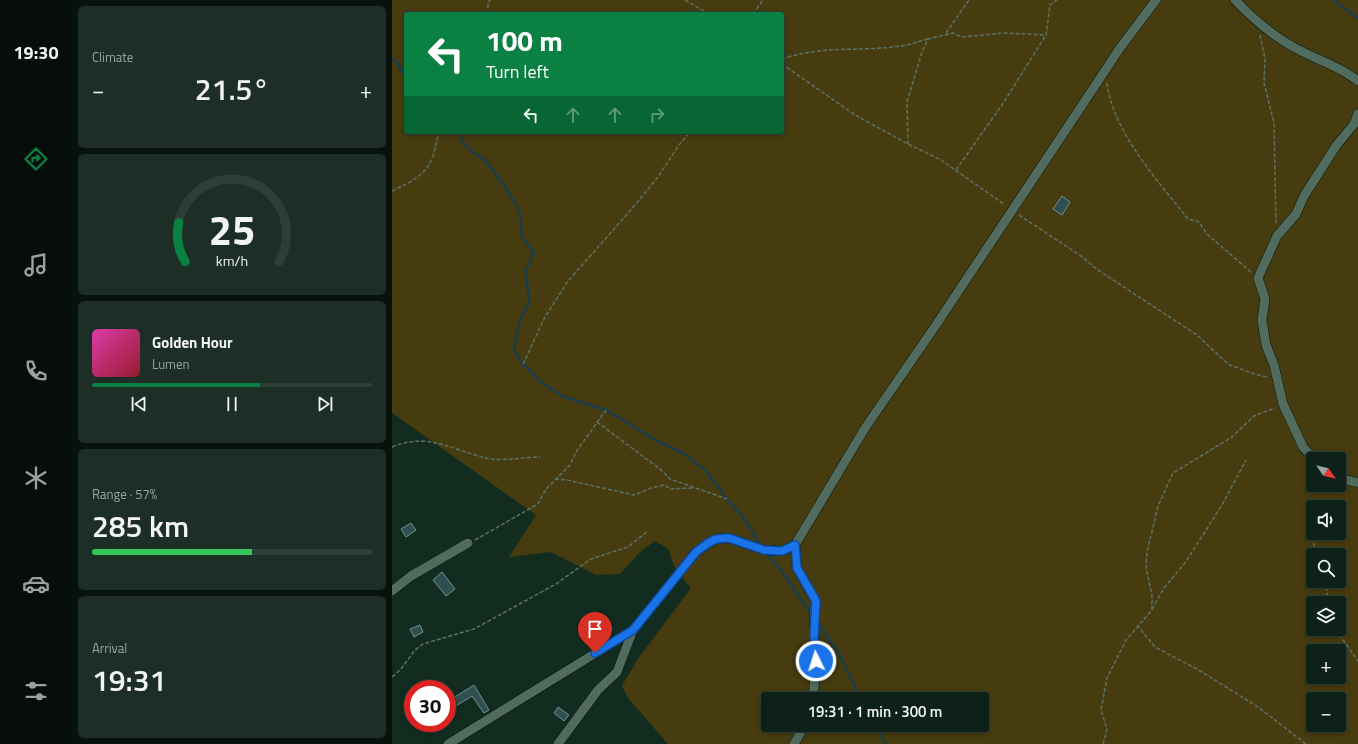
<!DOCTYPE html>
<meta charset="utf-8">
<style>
:root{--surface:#0e2118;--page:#1c2e25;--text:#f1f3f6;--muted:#9ba3a2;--line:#2e3e37;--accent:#0b8043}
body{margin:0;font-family:"Titillium Web",sans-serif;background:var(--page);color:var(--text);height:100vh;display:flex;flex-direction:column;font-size:15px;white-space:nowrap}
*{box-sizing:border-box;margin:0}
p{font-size:13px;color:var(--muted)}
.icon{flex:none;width:22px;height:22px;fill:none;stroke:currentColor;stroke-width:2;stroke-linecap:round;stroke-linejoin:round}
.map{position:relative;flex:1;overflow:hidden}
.sheet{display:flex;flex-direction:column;gap:6px;padding:6px;background:#08120d;width:320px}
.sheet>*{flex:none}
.hud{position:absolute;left:12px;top:12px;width:380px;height:122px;border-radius:4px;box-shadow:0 2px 6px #0003,0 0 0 1px var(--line);background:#0b8043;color:#fff;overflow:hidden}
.needle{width:26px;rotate:124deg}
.buttons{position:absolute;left:914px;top:452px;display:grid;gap:8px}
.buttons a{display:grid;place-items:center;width:40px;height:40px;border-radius:4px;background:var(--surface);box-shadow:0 2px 6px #0003,0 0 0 1px var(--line);font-size:20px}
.speed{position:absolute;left:12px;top:680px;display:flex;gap:8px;font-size:20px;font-weight:700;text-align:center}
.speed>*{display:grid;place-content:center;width:52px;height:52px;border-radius:50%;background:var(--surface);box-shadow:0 2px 6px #0003,0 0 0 1px var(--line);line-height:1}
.speed .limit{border:6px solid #d22;background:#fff;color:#111}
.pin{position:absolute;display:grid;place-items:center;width:34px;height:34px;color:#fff;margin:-41px -17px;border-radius:50% 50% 50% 0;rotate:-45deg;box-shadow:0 0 4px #0007}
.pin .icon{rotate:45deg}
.me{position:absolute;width:44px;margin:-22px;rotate:356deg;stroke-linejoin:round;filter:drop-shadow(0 0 3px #0008)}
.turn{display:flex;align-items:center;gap:14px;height:84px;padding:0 16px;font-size:18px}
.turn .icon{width:52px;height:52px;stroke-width:2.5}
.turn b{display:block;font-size:28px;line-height:34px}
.lanes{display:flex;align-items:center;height:38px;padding:0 16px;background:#0003;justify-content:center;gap:20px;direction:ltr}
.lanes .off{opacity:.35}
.big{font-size:30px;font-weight:600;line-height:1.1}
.sheet .tile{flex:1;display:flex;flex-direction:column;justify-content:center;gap:6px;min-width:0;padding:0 14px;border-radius:6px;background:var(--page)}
.sheet .dial{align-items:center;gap:0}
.dial svg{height:104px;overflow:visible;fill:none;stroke:var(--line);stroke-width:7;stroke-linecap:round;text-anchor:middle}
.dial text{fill:var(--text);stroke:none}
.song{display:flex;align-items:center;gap:12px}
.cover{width:48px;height:48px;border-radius:6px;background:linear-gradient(135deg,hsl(320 70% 55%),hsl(350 70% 35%))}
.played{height:4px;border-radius:2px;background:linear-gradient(90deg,var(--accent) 60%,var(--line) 60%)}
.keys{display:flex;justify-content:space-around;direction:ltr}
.heat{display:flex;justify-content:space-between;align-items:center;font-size:22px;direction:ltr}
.charge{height:6px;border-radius:3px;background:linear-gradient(90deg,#34c759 57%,var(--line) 0)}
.trip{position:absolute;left:369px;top:692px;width:228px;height:40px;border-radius:4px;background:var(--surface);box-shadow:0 2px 6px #0003,0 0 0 1px var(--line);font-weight:600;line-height:40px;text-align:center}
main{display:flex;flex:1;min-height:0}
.menu{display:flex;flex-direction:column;width:72px;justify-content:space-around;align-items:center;background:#060d0a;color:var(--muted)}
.menu .icon{width:28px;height:28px}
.menu .active{color:var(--accent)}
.menu b{font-size:18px;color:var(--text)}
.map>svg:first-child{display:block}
.green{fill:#463c10;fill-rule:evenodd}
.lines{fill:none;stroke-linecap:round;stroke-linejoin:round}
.stream{stroke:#1a3e4e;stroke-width:2.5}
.building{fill:#2f4f50;stroke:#6f9191}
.street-casing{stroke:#00140a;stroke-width:10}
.path{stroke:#5c7268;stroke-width:1.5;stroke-dasharray:4 2;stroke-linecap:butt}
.street{stroke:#516c5e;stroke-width:9}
.route-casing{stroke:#114b97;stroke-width:10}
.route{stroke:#1a73e8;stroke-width:7}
</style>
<main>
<nav class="menu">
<b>19:30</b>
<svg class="icon active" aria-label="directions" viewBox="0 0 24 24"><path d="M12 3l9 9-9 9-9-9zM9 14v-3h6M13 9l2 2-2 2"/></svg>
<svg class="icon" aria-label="music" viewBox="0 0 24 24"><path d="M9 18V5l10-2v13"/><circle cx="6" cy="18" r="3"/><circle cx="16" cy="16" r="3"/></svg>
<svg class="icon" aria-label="phone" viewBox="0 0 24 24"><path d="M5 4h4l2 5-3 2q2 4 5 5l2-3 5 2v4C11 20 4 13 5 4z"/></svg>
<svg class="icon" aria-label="climate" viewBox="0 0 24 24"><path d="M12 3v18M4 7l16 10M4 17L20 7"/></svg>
<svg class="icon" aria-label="car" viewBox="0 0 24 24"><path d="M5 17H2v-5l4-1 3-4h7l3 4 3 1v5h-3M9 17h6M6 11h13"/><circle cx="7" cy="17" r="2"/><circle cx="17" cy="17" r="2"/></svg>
<svg class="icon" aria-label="filters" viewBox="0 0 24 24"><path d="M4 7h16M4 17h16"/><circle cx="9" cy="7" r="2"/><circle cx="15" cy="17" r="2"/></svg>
</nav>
<section class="sheet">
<div class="tile"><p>Climate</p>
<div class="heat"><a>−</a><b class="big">21.5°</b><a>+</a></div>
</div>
<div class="tile dial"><svg viewBox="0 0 100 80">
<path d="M14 69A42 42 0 1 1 86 69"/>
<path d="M14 69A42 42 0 0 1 9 39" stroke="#0b8043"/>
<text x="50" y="56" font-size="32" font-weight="700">25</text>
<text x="50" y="72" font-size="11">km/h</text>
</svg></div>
<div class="tile">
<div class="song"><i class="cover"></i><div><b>Golden Hour</b><p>Lumen</p></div></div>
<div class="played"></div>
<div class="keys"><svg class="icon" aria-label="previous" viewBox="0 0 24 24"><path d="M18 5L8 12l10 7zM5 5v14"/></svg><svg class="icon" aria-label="pause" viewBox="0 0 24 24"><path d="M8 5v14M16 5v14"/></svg><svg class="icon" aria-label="next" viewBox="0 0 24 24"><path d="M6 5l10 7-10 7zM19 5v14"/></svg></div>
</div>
<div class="tile"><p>Range · 57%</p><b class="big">285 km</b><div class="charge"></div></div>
<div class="tile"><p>Arrival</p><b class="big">19:31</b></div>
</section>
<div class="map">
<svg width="966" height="744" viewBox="0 0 966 744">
<rect width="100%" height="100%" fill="#122c20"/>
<path class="green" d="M0 0H966V744H276L236 698 230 686 245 660 299 588 284 571 276 549 263 541 249 551 228 574 204 575 159 552 117 557 144 515 0 413ZM14 14H390V132H14ZM921 459H947V485H921ZM921 507H947V533H921ZM921 555H947V581H921ZM921 603H947V629H921ZM921 651H947V677H921ZM376 699H590V725H376ZM921 699H947V725H921Z"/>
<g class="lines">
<g class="stream">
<path d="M941 0 966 18"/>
<path d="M0 59 4 61 14 78"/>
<path d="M68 132V139L79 151 94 161 116 191 128 213 130 236 142 253 134 271 137 303 127 323 122 350 131 364 150 383 170 396 214 410 267 442 291 453 314 471 335 499 351 517 370 547"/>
<path d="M374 552 389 570 419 614"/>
<path d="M425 621 447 654 469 699"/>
<path d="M484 725 493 744"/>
</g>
</g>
<g class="building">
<path d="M670 196 678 202 670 215 661 209Z"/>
<path d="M19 523 24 530 14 537 9 529Z"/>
<path d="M50 572 63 589 54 596 41 580Z"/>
<path d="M28 625 31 632 22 637 18 629Z"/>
<path d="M82 685 97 710 92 713 80 696 62 707 58 700Z"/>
<path d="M166 707 177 715 172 721 162 713Z"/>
</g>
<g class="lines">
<g class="street-casing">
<g id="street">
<path d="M843 0C862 20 883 38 909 51 928 61 949 67 966 81"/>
<path d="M922 459 911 447 891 404 882 365 874 345 870 320 873 299 866 278 885 236 904 214 912 196 944 146 962 124 966 114"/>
<path d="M947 478 966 483"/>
<path d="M403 545 405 568 423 601 422 636 425 652 421 699"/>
<path d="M0 591 19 576 76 543"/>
<path d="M56 744 241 630"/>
<path d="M166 744 206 690 225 672 241 630 304 552 324 539 337 538 372 550 390 551 403 545 473 428 544 325 728 48 764 0"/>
<path d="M402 744 413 725"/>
</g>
</g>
<g class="path">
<path d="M293 0 317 14"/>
<path d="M96 14V3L98 0"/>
<path d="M361 14 371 0"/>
<path d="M554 33 577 0"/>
<path d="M868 35 873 59 872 83 882 123 884 224"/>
<path d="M390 59C429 45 469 52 509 46 518 45 527 41 536 39"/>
<path d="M390 64 463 115 516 144 549 160 613 205"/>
<path d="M715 83C721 132 766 181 796 219L807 222 815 234 860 273"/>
<path d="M516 144 515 102 530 52 536 39 561 33 569 37 612 33 654 35"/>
<path d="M564 170 612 102 654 35 658 5 665 0"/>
<path d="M0 191C18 182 34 176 41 156 44 147 44 140 48 132"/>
<path d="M627 215 689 256 706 270 805 335 836 364 859 373 875 377"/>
<path d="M131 364 153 317 176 281 238 211 266 177 287 145 298 132"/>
<path d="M205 422 268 469 278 479 335 499"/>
<path d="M0 447C37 431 63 452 99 459 112 461 133 457 148 457"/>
<path d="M163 479 175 480 242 495 259 488 272 485 279 489 302 488"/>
<path d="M921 507 919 533 925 555"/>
<path d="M83 540 146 504 154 489 178 465 184 452 214 410"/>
<path d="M933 581 937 603"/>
<path d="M760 609 772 588 793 563 830 505 854 460"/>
<path d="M745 625 763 647 805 669 866 707 914 744"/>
<path d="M945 629 949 637 966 661"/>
<path d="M0 677 9 669 23 650 31 644 82 629 164 584 199 559 236 547 256 531"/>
<path d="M711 744 715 729 709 710 715 678 734 640 760 610V596L754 567 755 552 766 506 781 473 840 437 862 416 883 408"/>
</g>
<use href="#street" class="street"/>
</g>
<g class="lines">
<g class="route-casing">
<path id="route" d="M203 653 241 630 304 552 316 543 324 539 337 538 372 550 390 551 403 545 405 568 424 601 422 636 424 661"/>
</g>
<use href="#route" class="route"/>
</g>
</svg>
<div class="buttons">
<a><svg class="needle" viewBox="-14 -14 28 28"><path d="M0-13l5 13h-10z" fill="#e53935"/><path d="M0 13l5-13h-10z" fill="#9ba3a2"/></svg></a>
<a><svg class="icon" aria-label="sound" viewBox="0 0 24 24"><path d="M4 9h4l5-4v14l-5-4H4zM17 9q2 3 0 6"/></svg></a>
<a><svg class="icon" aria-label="search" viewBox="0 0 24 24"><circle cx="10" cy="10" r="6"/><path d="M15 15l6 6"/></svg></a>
<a><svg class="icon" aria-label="layers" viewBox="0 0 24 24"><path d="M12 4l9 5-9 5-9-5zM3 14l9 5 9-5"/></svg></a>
<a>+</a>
<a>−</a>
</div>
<div class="speed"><div class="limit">30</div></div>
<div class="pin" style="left:203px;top:653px;background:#d93025"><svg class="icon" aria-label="arrive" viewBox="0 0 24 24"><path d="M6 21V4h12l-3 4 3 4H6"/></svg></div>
<svg class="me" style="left:424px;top:661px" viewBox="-20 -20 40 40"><circle r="17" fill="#1a73e8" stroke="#fff" stroke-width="3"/><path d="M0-11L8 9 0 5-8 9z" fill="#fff"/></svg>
<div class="trip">19:31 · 1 min · 300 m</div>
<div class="hud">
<div class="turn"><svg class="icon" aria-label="left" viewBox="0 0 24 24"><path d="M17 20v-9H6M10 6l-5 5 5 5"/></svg><div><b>100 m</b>Turn left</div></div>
<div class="lanes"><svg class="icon" aria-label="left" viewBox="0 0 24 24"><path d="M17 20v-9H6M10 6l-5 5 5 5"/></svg><svg class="icon off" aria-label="ahead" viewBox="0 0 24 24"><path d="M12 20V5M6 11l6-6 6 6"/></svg><svg class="icon off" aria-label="ahead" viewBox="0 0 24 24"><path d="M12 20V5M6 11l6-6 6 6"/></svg><svg class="icon off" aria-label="right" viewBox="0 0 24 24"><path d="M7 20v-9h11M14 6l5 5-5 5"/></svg></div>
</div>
</div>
</main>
